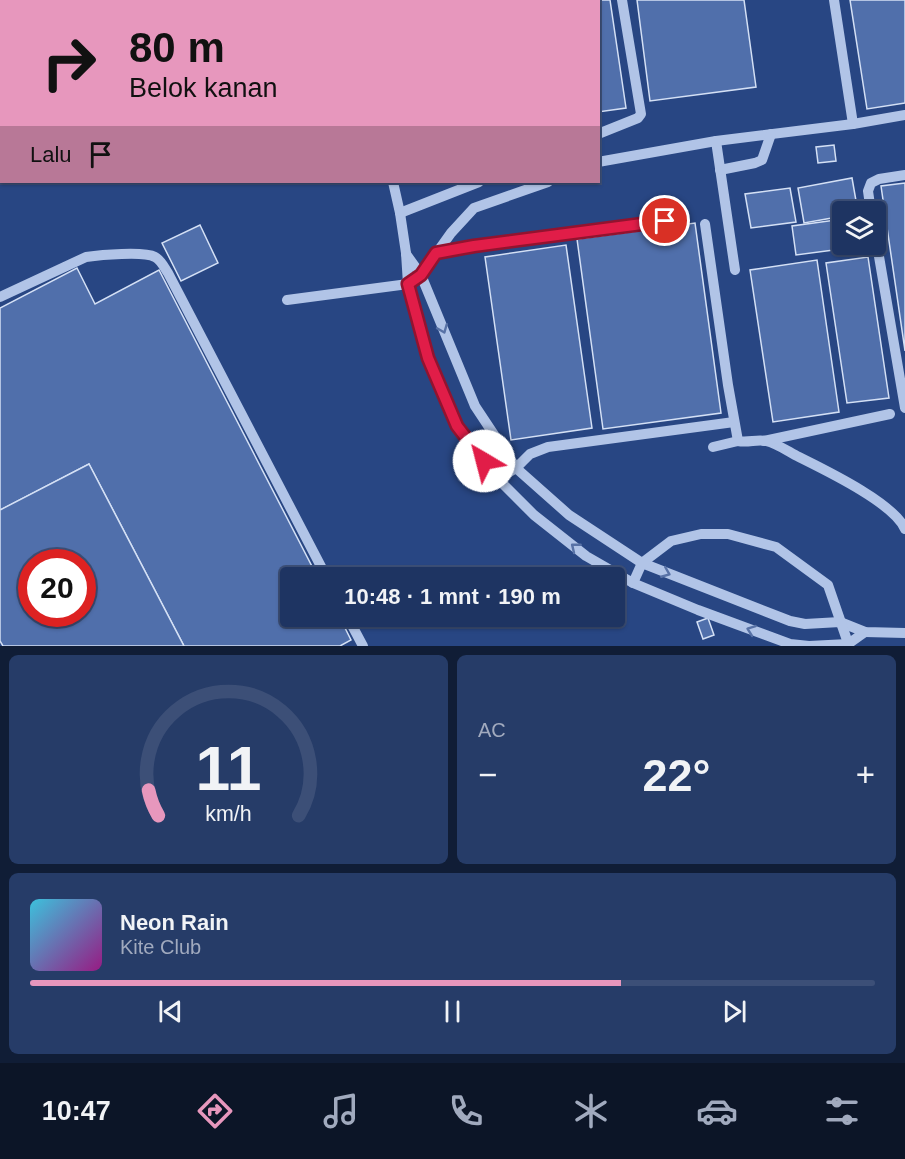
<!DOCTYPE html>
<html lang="id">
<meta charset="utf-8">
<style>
:root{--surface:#1e3462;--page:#263c68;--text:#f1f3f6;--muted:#a1aabe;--line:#3c4f77;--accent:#e797bd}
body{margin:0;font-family:Helvetica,sans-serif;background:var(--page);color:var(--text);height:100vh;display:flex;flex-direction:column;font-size:22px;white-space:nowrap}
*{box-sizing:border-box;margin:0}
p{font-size:20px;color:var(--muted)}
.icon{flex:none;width:33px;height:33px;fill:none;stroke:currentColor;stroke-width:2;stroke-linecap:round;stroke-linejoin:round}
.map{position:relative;height:646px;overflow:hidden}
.panel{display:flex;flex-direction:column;gap:9px;padding:9px;background:#101d36;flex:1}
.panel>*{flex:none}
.banner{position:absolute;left:0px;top:0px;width:600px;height:183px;box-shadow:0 2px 4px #0004,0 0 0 2px var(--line);background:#e797bd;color:#111;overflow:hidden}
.controls{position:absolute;left:832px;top:201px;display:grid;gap:12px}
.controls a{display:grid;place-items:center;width:54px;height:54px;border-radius:6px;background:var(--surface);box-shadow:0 2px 4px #0004,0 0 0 2px var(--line);font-size:30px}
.speed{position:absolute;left:18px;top:549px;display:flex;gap:12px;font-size:30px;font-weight:700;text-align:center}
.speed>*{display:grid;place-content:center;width:78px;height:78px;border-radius:50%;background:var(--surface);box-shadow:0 2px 4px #0004,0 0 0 2px var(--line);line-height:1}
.speed .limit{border:9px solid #d22;background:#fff;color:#111}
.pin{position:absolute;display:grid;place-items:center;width:51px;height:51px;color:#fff;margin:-26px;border:3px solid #fff;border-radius:50%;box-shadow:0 2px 6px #0007}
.me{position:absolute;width:66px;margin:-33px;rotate:323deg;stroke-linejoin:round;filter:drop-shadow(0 0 4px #0008)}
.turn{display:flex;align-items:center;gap:21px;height:126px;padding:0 30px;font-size:27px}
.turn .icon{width:78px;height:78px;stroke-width:2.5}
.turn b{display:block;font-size:42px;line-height:51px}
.then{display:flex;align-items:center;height:57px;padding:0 30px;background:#0003;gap:12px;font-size:22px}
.big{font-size:45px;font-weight:800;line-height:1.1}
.panel .tile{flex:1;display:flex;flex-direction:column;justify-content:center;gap:9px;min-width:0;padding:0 21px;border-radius:9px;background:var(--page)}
.panel .dial{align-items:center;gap:0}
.dial svg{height:156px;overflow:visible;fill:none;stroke:var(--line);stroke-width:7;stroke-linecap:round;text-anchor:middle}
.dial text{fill:var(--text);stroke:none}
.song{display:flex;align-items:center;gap:18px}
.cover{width:72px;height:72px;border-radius:9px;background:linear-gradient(135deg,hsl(190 70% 55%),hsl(310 70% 35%))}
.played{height:6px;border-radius:3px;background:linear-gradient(90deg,var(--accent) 70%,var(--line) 70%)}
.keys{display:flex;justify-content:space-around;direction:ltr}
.heat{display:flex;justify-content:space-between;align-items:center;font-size:33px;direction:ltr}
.panel .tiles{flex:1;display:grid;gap:9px;grid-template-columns:1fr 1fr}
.tile:last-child{grid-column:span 2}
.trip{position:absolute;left:280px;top:567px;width:345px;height:60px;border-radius:6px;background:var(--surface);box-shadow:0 2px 4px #0004,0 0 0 2px var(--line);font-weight:800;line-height:60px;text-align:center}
.menu{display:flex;height:96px;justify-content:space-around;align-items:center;background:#0c1527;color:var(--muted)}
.menu .icon{width:42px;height:42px}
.menu .current{color:var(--accent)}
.menu b{font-size:27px;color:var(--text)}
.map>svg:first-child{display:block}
.building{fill:#506fab;stroke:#d4e0f5;stroke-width:1.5;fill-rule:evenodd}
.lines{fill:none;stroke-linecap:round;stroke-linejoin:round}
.minor{stroke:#b1c4e7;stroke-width:10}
.oneway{stroke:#5872a6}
.route-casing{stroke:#92132f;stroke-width:15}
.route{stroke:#e11d48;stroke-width:10}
</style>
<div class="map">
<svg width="905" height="646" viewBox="0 0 905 646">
<rect width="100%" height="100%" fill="#284683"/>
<g class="building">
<path d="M379 0H610L626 108 598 112V2H379Z"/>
<path d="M637 0H744L756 87 650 101Z"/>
<path d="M850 0H905V103L867 109Z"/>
<path d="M834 145 836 161 818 163 816 147Z"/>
<path d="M852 178 858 212H843V216L804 223 798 188Z"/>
<path d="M905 183V351L881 186Z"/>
<path d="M790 188 796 222 751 228 745 194Z"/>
<path d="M843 219V244H864V246L796 255 792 226Z"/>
<path d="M695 223 721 413 603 429 577 239Z"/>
<path d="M200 225 218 263 181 281 162 243Z"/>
<path d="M566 245 592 428 511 440 485 257Z"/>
<path d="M868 257 889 398 847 403 826 263Z"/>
<path d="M817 260 839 412 773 422 750 270Z"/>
<path d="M77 268 95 304 159 270 318 578H291V616H339L351 640 340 646H184L89 464 0 510V308Z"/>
<path d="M89 464 184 646H3L0 641V510ZM32 562H82V614H32Z"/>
<path d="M708 618 714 635 703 639 697 622Z"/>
</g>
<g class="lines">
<g class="minor">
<path d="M362 0V2"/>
<path d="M834 0 853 124"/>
<path d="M598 134 638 118 641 114 622 0"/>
<path d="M716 141 735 270"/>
<path d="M598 162 716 141 853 124 905 115"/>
<path d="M720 170 755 163 762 160 771 134"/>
<path d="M393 182 400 213 406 253 408 284 428 358 457 426 498 479 534 515 586 556 633 583 698 610 790 644 809 646 848 644 865 632"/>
<path d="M871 212 868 191 871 183 879 179 905 175"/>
<path d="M400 213 479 182"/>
<path d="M705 224 728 385 738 441C748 443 757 439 766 441 778 444 789 452 799 457 825 470 894 503 905 529"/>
<path d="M876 239 905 408"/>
<path d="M436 253 474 246 665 221"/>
<path d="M406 254 421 275 475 406 516 468 569 515 642 563 790 621 805 624 840 622 865 632 905 633"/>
<path d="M0 297 86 257C100 255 144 251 155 257 161 260 164 267 168 273L327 578"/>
<path d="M287 300 408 284 421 275 451 233 474 208 548 182"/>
<path d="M764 441 890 414"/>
<path d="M713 447 738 441"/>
<path d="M498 479 516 468 530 454 548 447 734 422"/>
<path d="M633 583 642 563 671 541 701 534H728L776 547 828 585 849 646"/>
<path d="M347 616 363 646"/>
</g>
</g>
<defs><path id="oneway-chevron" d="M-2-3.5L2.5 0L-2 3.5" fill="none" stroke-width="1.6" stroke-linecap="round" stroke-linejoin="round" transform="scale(1.5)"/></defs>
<g class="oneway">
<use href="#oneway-chevron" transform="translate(443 329) rotate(68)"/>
<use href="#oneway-chevron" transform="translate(575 547) rotate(-141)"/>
<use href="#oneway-chevron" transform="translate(666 573) rotate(22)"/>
<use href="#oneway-chevron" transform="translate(751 630) rotate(-160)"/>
</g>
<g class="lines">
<g class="route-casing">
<path id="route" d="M484 461 457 426 428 358 408 284 421 275 436 253 474 246 665 221"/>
</g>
<use href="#route" class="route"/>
</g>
</svg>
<div class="controls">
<a><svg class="icon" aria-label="layers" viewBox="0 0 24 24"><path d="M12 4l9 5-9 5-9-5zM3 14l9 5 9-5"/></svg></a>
</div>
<div class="speed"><div class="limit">20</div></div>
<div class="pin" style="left:665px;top:221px;background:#d93025"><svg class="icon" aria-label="arrive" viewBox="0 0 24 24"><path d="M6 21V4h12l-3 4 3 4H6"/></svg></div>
<svg class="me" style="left:484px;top:461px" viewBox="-20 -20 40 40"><circle r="19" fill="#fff"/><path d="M0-13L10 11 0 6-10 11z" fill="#e11d48"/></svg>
<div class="trip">10:48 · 1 mnt · 190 m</div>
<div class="banner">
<div class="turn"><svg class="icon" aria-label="right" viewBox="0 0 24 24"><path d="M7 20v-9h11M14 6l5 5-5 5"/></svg><div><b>80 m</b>Belok kanan</div></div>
<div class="then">Lalu<svg class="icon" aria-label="arrive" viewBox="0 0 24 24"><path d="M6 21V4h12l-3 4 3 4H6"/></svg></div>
</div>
</div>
<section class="panel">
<div class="tiles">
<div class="tile dial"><svg viewBox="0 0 100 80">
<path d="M14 69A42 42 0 1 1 86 69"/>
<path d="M14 69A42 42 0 0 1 9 56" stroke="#e797bd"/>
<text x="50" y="56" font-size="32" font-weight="700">11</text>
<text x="50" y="72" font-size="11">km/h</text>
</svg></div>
<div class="tile"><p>AC</p>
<div class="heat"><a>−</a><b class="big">22°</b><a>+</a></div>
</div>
<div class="tile">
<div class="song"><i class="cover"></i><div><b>Neon Rain</b><p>Kite Club</p></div></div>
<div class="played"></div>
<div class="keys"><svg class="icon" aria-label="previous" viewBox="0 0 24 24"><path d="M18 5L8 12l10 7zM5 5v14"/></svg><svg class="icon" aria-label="pause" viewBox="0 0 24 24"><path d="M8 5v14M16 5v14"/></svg><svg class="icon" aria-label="next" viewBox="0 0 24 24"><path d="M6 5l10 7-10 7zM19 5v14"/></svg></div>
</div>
</div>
</section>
<nav class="menu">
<b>10:47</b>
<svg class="icon current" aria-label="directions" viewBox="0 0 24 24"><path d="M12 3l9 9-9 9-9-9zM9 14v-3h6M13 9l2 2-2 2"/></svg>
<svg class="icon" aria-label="music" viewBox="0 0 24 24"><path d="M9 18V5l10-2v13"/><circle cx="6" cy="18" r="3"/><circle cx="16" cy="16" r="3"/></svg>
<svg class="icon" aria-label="phone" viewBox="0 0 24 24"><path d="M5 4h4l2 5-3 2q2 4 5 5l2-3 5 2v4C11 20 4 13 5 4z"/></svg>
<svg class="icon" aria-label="climate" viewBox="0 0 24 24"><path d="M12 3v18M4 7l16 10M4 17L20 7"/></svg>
<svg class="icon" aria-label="car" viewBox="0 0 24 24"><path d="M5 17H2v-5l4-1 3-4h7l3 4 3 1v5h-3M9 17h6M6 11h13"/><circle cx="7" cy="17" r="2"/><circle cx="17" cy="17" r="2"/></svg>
<svg class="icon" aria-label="filters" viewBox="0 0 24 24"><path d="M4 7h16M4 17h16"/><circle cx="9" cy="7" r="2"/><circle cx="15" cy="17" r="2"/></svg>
</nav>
